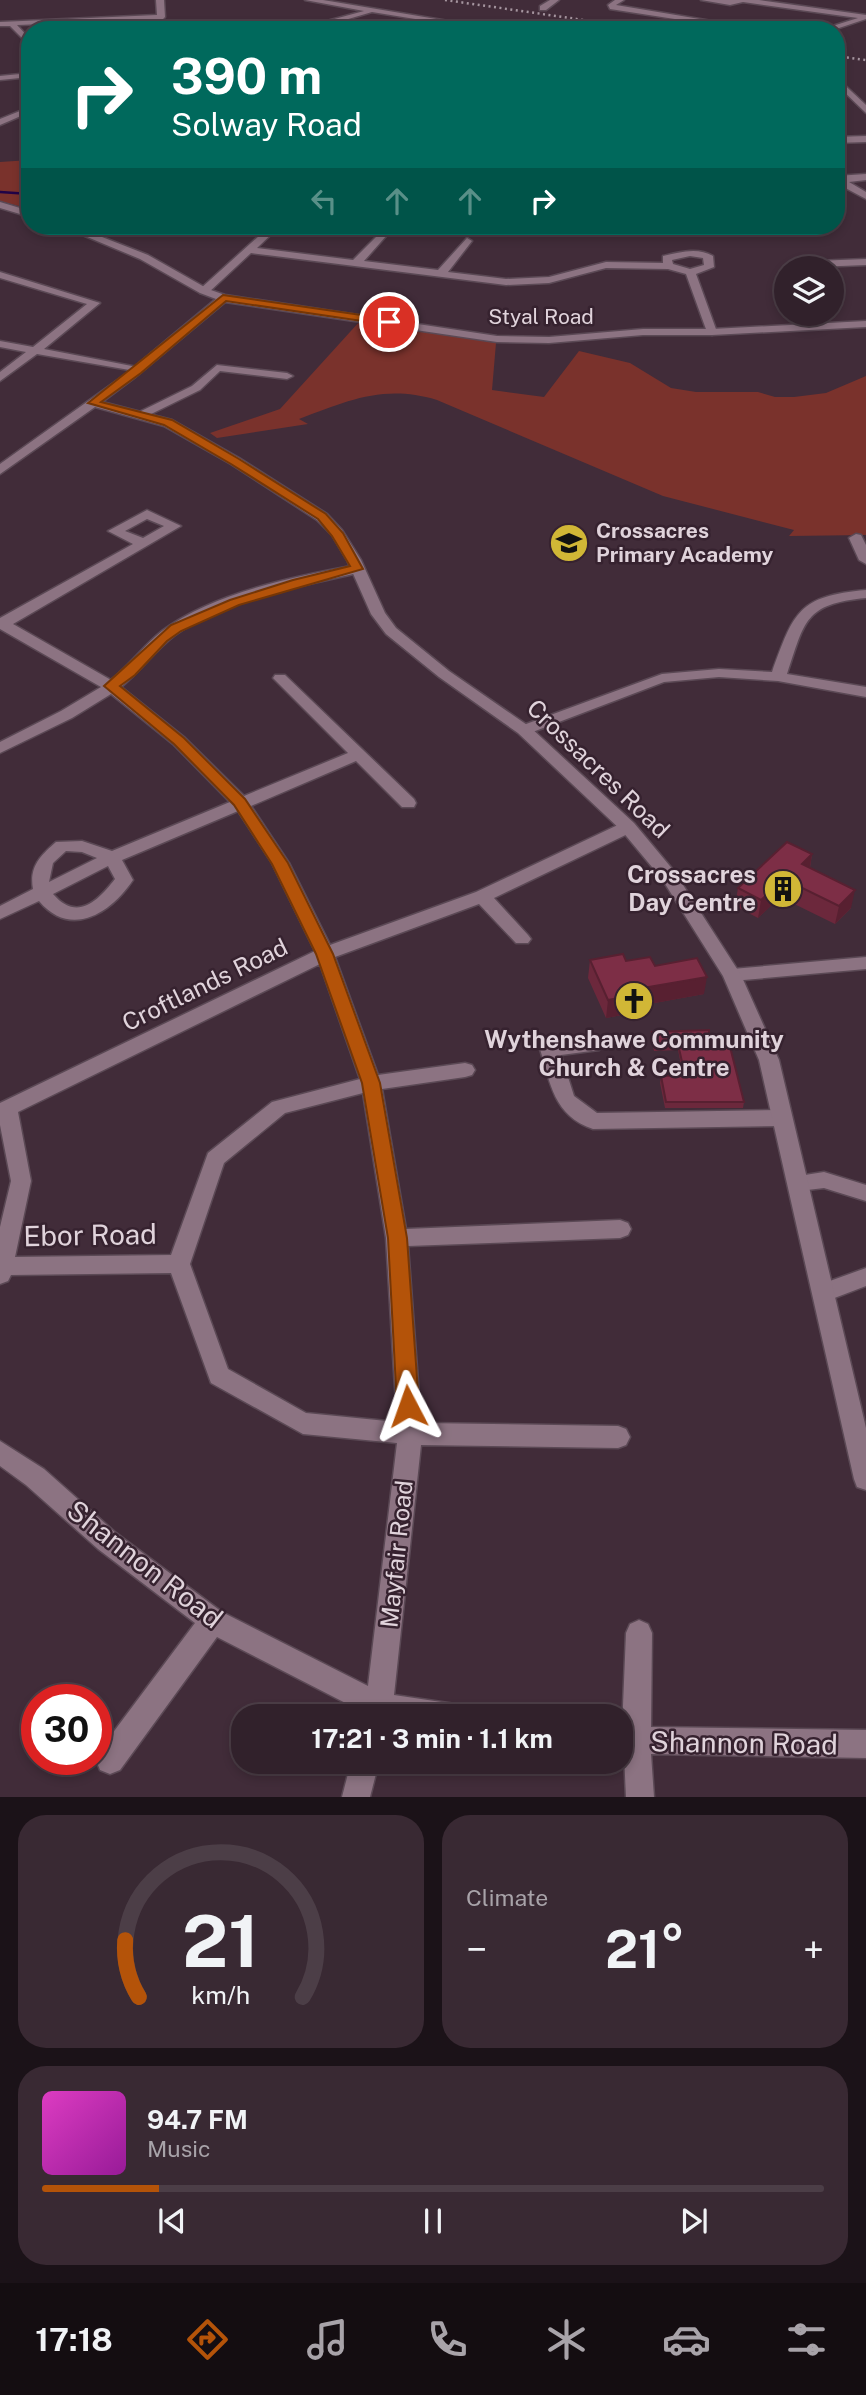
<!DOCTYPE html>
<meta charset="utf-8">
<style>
:root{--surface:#31212b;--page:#392933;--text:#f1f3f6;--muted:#a8a3a9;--line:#4c3e47;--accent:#b45309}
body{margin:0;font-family:"Public Sans",sans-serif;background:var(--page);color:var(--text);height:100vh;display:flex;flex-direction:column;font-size:26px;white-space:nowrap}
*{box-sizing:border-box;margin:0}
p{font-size:23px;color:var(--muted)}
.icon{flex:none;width:38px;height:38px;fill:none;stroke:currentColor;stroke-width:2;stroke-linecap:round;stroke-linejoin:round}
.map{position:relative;height:1797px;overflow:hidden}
.drawer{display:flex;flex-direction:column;gap:18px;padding:18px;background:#1b1218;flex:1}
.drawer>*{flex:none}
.banner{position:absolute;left:21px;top:21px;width:824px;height:214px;border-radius:28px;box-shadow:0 4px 10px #0003,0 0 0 2px var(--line);background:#00695c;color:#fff;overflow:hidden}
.tools{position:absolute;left:774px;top:256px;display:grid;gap:14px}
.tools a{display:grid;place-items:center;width:70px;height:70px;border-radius:50%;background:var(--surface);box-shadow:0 4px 10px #0003,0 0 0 2px var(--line);font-size:35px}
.speed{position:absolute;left:21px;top:1684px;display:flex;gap:14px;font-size:35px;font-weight:700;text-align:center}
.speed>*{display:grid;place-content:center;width:91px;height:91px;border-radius:50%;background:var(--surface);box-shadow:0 4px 10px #0003,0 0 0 2px var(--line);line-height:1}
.speed .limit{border:10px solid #d22;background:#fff;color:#111}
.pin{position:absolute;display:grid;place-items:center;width:60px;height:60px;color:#fff;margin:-30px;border:4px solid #fff;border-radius:50%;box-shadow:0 2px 7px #0007}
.me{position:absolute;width:77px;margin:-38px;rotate:356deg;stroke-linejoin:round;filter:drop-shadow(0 0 5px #0008)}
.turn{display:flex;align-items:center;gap:24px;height:147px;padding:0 35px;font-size:32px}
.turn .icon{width:91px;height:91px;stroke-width:2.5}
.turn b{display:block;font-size:49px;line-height:60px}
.lanes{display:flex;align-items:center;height:66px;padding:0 35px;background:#0003;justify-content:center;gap:35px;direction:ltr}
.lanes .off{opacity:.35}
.big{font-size:52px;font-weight:700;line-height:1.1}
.drawer .card{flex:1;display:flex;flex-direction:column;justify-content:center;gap:10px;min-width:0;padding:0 24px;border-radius:28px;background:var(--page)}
.drawer .dial{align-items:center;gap:0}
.dial svg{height:182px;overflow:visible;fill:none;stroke:var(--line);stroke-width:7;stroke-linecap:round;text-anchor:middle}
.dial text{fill:var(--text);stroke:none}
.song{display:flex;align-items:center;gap:21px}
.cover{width:84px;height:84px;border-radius:10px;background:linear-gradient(135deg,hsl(310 70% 55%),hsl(300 70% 35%))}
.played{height:7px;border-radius:4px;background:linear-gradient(90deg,var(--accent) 15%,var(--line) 15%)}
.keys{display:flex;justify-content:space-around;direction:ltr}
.heat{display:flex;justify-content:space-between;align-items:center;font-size:38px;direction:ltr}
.drawer .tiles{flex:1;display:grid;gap:18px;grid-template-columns:1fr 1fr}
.card:last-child{grid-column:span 2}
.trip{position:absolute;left:231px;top:1704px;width:402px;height:70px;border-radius:28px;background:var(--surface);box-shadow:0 4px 10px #0003,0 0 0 2px var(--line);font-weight:700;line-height:70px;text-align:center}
.tab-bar{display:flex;height:112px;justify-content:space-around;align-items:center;background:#140d11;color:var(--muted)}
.tab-bar .icon{width:49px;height:49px}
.tab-bar .selected{color:var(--accent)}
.tab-bar b{font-size:32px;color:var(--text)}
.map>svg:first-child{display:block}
.green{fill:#7a322c}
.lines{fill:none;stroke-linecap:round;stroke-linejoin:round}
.stream-far1{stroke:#210347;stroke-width:2.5}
.stream{stroke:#210347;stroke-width:3.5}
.street-casing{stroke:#5b4955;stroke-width:3}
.secondary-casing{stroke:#5b4955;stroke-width:3}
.street{fill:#8c7382;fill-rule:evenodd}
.secondary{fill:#8c7382;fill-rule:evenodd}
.rail{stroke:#a5959f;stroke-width:2.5;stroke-dasharray:2 3.5;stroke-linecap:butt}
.wall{fill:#6c283c}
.shaded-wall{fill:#582031}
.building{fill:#7d2e46;stroke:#582031;stroke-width:2}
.route{fill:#b45309;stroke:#753606;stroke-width:2}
.labels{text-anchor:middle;stroke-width:5;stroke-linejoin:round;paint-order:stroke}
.far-street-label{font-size:21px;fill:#e0d3db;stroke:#36222f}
.far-poi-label{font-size:21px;font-weight:bold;fill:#e0d3db;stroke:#36222f;text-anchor:start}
.street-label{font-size:24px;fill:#e0d3db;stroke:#36222f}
.poi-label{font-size:24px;font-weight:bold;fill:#e0d3db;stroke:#36222f;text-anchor:end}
.near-street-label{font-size:28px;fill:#e0d3db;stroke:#36222f}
</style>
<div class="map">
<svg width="866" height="1797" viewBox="0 0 866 1797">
<rect width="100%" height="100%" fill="#412c39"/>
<g class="green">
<path d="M526 19 608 30H504L516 28Z"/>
<path d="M30 160V209L0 201V162Z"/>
<path d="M360 321 496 343 492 390 544 397 579 351 630 363 671 388 696 392H758L775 397H794L826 393 866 376V535L789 536 794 530 663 496 437 400C383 384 348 401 299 419L308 424 217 438 210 433 280 409Z"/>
</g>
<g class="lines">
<path class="stream-far1" d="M0 192 30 194"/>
<g class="stream">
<path d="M21 193 30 194"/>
<path d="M97 226 109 234"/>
</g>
<g class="street-casing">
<g id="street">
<path d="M156 0H164L165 17 152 30H144L154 20 17 25 30 39V46L10 26H0V22L157 15Z"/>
<path d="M305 0H323L490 28 483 30 372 12 328 25 275 30 327 21 364 11Z"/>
<path d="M550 0H559L546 10H540V6Z"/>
<path d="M615 0H624L616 5 766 30H746L610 9 608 5Z"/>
<path d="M701 0H759L866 15V19L833 30H820L858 18 743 2 730 5Z"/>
<path d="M30 73V77L0 80V76Z"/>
<path d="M836 77 866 105V113L836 84Z"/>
<path d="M30 107V112L0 125V119Z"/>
<path d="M866 136V142L836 143V137Z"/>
<path d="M866 174V180L849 182 866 192V199L836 183V176Z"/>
<path d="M270 226H280L257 248 353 260 387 226H395L364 261 438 270 467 238 472 241 448 272 506 279 549 277 606 262 663 263V256C680 252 698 247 713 256L714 267 696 274 717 332 712 335 707 332 686 274 668 269 606 268 549 283 506 285 251 253 208 293H200V289ZM690 256 703 258 704 265 690 269 673 264 672 260Z"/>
<path d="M866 259V265L815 267 810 264 815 261Z"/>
<path d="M0 272 100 303 44 349 137 367 143 370 141 372 37 354 0 381V372L26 352 0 347V341L33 347 87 304 0 278Z"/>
<path d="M217 365 287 373 293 376 287 379 220 371 200 390 145 417 135 414 192 386Z"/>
<path d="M147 510 181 526 13 624 111 680C130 665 144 645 162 631 212 593 296 576 357 565L364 569 362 572C299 587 229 597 175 635 155 650 141 671 121 687L185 738 244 796 348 753 273 678 275 675H285L414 799 416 803 414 807H402L356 761 251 806 289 863 330 945 476 892 622 823 628 822 636 827 634 831 494 898 528 935 531 939 528 943H516L479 904 335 957 378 1075 465 1063 472 1065 475 1070 472 1075 465 1077 382 1089 406 1229 620 1220 628 1223 631 1229 628 1235 620 1238 408 1246 421 1423 618 1426 626 1429 630 1437 626 1445 618 1448 421 1445 394 1695 455 1704 465 1707 468 1717H365V1713L217 1637 120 1770 110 1774 100 1770 96 1760 100 1750 195 1623 98 1549 26 1485 0 1466V1441L44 1469 116 1533 222 1612 368 1686 397 1443 303 1434 211 1383 171 1273 11 1275 8 1281 0 1284V1227L11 1181 0 1125V1103L315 951 272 863 238 811 122 860 133 880C111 913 71 939 39 901L0 919V906L33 889C29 867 40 856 56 842L82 841 112 851 230 802 173 744 111 694 72 718 0 753V742L61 711 101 687 0 629V618L133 544 108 531ZM147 519 164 526 143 538 125 531ZM66 851 82 852 97 858 49 882 53 863ZM108 866 115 879C98 901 77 922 53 894ZM320 964 360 1079 272 1102 208 1153 171 1255 15 1257 31 1181 18 1112ZM363 1093 386 1238 397 1422 306 1413 228 1369 190 1264 224 1163 285 1113Z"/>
<path d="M856 534 861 535 866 545V564L859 560 849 538Z"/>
<path d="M866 590V598C804 604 805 621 787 674L866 687V697L778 681 719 677 664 682 530 733 524 735 516 730 518 727 662 674 719 669 772 672C794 612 798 596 866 590Z"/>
<path d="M866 957V969L732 981 726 980 723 975 726 970 732 969Z"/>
<path d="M592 1038 599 1040 602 1045 599 1050 561 1055 574 1096 597 1113 782 1110 789 1113 792 1118 789 1123 782 1126 593 1129C554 1116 550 1083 540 1049L543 1044Z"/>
<path d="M824 1172 866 1185V1201L824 1188 799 1191 792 1189 789 1183 792 1177Z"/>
<path d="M866 1268V1286L824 1302 816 1300 813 1293 816 1286Z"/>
<path d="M639 1620 648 1624 652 1633 651 1727 866 1730V1758L651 1754 654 1797H626L624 1754H621L626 1633 630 1624Z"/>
<path d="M351 1762H379L370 1797H342Z"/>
</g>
</g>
<g class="secondary-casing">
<g id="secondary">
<path d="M0 202 30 211V217L0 208Z"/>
<path d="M61 226H74L148 255 208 289 225 295 497 336 549 337 643 329H712L866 321V327L712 335H643L549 343 497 342 225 302 134 378 102 402 172 420 239 458 327 514 342 530 361 560 385 613 396 628 449 671 530 727 634 823 674 871 741 975 779 1060 866 1428V1490L857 1487 854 1479 759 1060 723 976 662 879 622 831 518 733 439 677 386 634 371 614 347 560 332 535 317 520 231 464 164 426 95 407 0 474V464L126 374 216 299 200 293 140 259Z"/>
</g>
</g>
<use href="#street" class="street"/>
<use href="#secondary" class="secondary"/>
<g class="rail">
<path d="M445 0 653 30"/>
<path d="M836 56 866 60"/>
</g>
</g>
<g class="wall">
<path d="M812 854 810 868 851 908 835 924 780 897 758 918 735 906 738 888Z"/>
<path d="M590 960 655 966 704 994 638 1006V1012L606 1018 588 978Z"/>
<path d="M652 1032 709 1036 744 1102 743 1108H665L660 1083 661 1076 683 1075 678 1050 654 1051 651 1038Z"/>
</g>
<g class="shaded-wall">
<path d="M812 854 809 872 802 864Z"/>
<path d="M784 879 780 897 758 918 761 900Z"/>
<path d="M855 890 851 908 835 924 839 906Z"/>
<path d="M707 977 704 994 638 1006V1012L606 1018 608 1000 637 989Z"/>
</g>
<g class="building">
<path d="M787 842 812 854 802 864 855 890 839 906 784 879 761 900 738 888Z"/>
<path d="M623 954 626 961 650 957 655 966 697 958 707 977 637 989 640 994 608 1000 590 960Z"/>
<path d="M709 1030V1036L727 1035 744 1102H666L661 1076 685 1075 678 1044 655 1045 652 1032Z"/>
</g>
<path class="route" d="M223 295 389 319 394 322 389 325 226 301 141 373 101 402 172 420 239 459 326 514 343 533 363 569 239 605 181 631 167 641 135 675 120 686 184 738 245 799 288 863 333 954 380 1083 407 1238 419 1406 415 1412 408 1415 400 1412 397 1406 388 1238 362 1083 316 954 272 864 234 805 174 744 104 686 171 625 230 600 293 580 350 566 332 536 318 519 231 464 164 425 88 403Z"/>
<defs>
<g id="school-disc" transform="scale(2.0125)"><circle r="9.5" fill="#d1b736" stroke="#36222f"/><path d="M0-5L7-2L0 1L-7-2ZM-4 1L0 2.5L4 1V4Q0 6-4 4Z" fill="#111"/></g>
<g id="building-disc" transform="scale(2.0125)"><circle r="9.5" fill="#d1b736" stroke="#36222f"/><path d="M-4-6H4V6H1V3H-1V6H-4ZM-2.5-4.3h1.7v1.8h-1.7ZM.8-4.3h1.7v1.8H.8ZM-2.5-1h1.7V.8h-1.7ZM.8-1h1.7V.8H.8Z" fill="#111"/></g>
<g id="church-disc" transform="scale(2.0125)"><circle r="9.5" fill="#d1b736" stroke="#36222f"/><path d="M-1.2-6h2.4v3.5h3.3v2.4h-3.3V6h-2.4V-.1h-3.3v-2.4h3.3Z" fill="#111"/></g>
</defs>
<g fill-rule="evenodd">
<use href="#school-disc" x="569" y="543"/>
<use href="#building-disc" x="783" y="889"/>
<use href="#church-disc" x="634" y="1001"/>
</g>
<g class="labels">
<g class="far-street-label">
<text x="541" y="324">Styal Road</text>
</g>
<g class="far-poi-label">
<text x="596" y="538">Crossacres<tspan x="596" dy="24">Primary Academy</tspan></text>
</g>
<g class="street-label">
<text transform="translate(598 769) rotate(44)" y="8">Crossacres Road</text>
<text transform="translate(205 985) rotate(-26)" y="8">Croftlands Road</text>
<text transform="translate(397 1554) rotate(-84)" y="8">Mayfair Road</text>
</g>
<g class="poi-label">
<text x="756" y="883">Crossacres<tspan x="756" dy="28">Day Centre</tspan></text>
<text x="634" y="1048" text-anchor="middle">Wythenshawe Community<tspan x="634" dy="28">Church &amp; Centre</tspan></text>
</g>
<g class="near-street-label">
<text transform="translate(90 1235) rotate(-1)" y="10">Ebor Road</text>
<text transform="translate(145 1564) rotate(38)" y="10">Shannon Road</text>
<text transform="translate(744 1743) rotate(1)" y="10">Shannon Road</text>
</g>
</g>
</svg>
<div class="tools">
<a><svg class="icon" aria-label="layers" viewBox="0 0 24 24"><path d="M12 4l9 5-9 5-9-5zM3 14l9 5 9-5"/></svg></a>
</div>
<div class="speed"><div class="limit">30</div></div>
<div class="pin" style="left:389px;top:322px;background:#d93025"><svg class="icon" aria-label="arrive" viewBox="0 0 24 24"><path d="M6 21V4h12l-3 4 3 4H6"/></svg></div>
<svg class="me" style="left:408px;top:1406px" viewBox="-20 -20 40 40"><path d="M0-17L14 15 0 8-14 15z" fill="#b45309" stroke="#fff" stroke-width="4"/></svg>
<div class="trip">17:21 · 3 min · 1.1 km</div>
<div class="banner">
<div class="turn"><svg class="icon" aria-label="right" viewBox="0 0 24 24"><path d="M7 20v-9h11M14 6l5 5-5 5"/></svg><div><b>390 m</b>Solway Road</div></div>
<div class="lanes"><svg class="icon off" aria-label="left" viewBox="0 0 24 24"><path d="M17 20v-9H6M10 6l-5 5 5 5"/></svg><svg class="icon off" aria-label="ahead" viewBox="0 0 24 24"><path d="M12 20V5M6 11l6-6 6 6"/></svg><svg class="icon off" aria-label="ahead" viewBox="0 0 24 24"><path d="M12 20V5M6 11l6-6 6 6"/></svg><svg class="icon" aria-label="right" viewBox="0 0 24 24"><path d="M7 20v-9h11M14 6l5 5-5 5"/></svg></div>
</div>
</div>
<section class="drawer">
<div class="tiles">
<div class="card dial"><svg viewBox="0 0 100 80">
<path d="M14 69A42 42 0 1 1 86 69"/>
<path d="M14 69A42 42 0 0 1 8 44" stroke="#b45309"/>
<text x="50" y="56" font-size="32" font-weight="700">21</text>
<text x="50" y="72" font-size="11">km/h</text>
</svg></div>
<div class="card"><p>Climate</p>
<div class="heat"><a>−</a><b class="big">21°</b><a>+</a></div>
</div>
<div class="card">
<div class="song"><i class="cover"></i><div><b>94.7 FM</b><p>Music</p></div></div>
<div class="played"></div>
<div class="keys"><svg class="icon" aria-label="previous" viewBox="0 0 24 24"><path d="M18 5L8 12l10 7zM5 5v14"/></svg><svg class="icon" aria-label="pause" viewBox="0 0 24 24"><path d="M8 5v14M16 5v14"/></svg><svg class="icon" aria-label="next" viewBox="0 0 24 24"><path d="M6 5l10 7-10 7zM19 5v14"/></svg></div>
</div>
</div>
</section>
<nav class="tab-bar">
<b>17:18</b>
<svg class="icon selected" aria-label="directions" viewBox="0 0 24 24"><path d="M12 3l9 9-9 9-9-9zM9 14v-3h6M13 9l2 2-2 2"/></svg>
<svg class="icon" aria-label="music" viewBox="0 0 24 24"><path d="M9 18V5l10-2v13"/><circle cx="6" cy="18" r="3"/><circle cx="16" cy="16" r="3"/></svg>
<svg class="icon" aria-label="phone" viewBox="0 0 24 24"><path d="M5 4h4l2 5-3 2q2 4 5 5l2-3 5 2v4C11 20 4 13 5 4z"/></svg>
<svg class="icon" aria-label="climate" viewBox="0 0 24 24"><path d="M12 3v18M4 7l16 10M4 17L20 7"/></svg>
<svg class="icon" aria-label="car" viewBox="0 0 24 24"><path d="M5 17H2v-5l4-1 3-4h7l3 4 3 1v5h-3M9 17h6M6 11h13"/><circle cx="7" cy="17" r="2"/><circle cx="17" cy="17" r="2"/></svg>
<svg class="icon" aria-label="filters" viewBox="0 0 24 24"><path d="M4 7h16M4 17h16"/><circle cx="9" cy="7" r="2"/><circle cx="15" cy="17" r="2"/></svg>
</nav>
